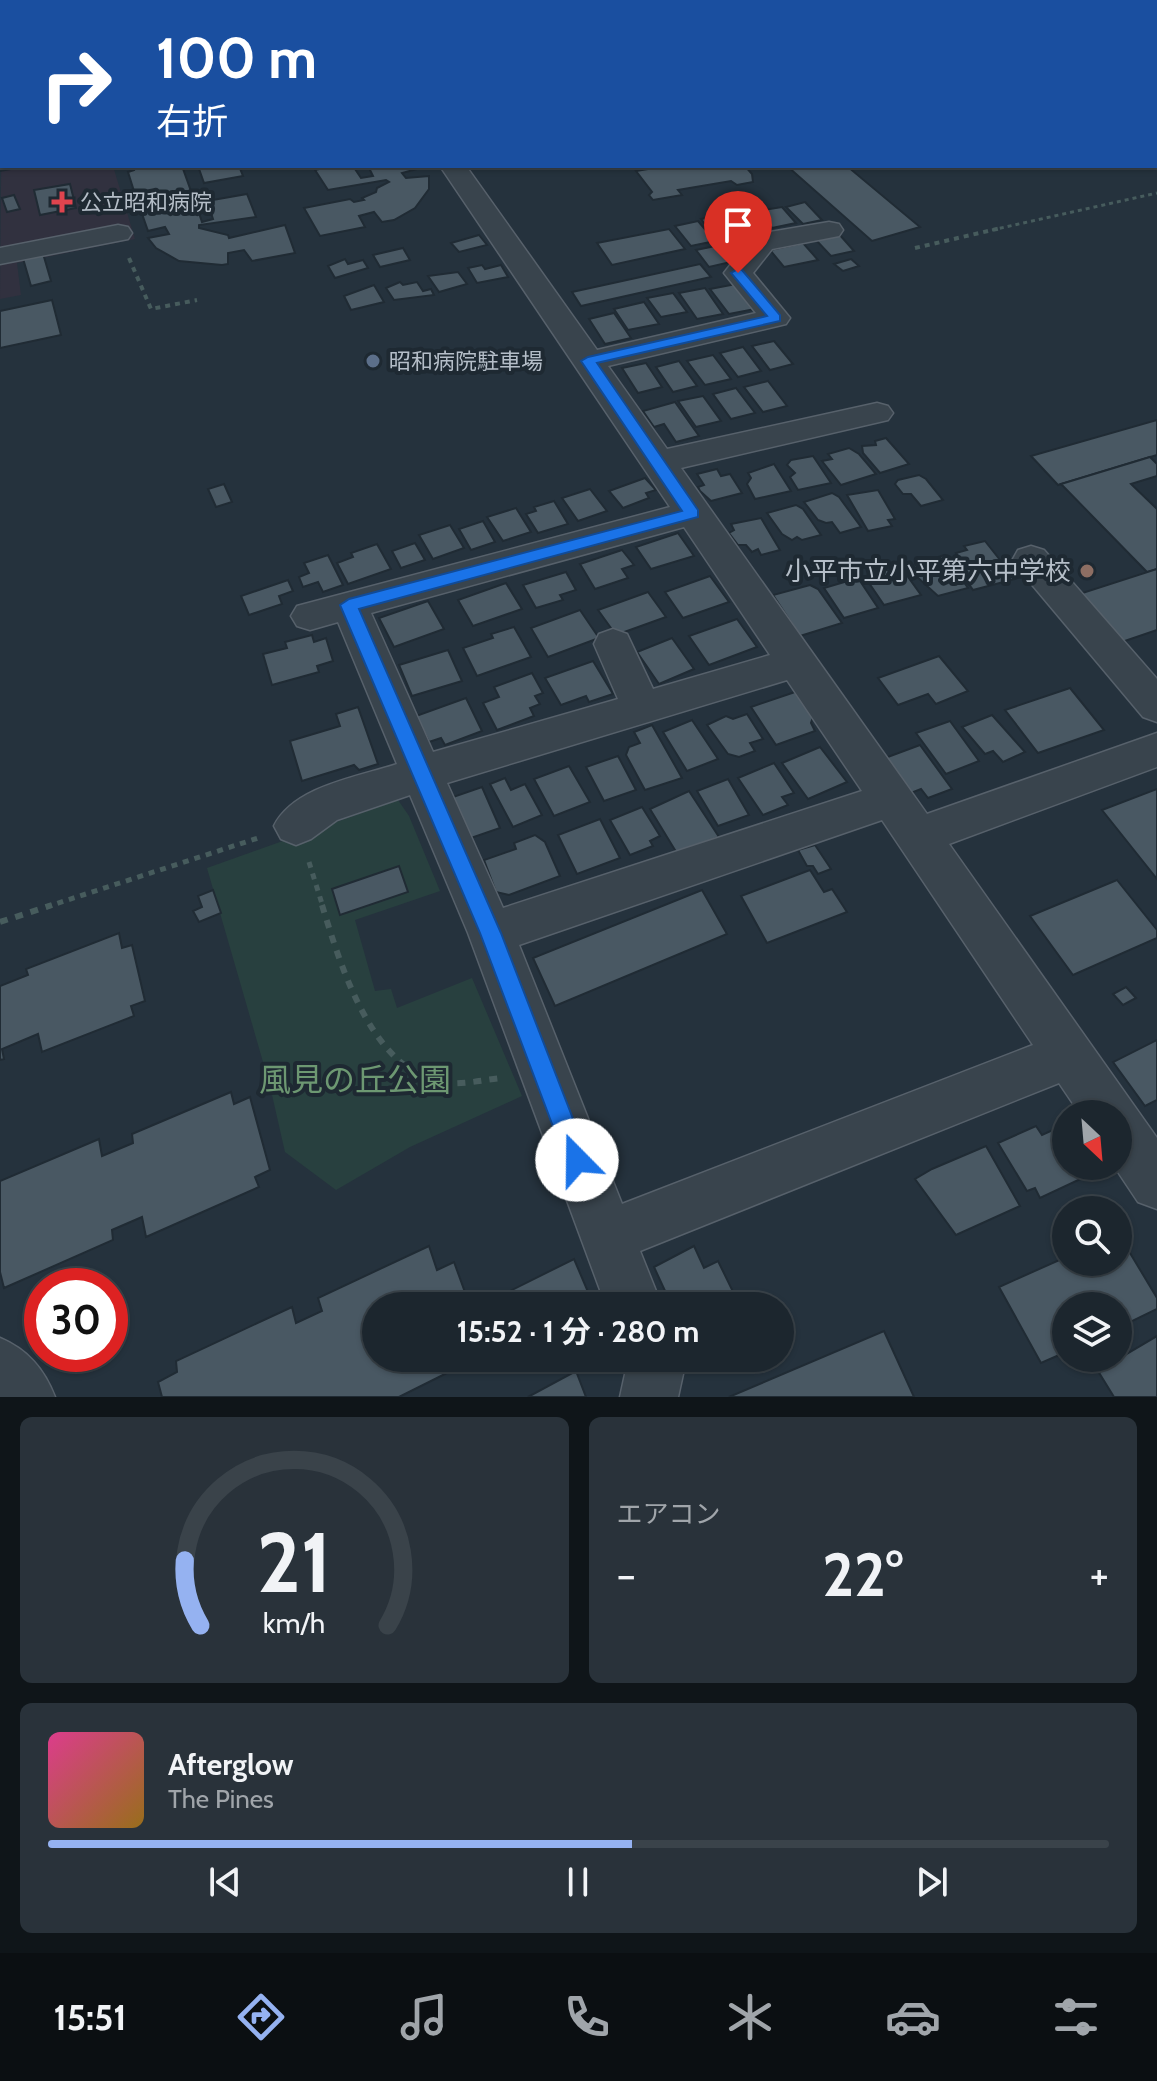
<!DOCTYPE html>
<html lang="ja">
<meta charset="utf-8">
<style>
:root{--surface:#1c262e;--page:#29323a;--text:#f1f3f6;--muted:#a0a5aa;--line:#3a434a;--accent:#95b2f1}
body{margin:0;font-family:Cabin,"Noto Sans JP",sans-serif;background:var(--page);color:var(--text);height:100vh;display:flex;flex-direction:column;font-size:30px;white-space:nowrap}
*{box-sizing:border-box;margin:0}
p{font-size:26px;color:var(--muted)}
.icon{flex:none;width:44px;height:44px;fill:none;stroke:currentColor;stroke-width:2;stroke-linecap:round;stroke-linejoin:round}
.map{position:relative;height:1397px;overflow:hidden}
.sheet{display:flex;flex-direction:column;gap:20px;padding:20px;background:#0f1519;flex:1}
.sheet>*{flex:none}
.hud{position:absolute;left:0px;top:0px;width:1158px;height:168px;box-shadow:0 2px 6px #0004,0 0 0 2px var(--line);background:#1a4fa0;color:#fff;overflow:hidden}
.needle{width:52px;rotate:154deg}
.fabs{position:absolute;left:1052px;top:1100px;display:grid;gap:16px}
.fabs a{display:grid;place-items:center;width:80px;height:80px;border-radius:50%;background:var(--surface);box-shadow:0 2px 6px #0004,0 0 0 2px var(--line);font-size:40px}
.speed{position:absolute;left:24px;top:1268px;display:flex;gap:16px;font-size:40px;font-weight:700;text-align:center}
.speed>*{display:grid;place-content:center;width:104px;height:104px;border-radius:50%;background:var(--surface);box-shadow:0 2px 6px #0004,0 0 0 2px var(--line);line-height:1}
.speed .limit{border:12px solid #d22;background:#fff;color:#111}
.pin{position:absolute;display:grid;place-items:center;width:68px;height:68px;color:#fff;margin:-82px -34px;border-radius:50% 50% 50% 0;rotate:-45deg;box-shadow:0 0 8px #0007}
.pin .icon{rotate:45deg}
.me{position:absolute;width:88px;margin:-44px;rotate:338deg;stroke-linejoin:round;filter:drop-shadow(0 0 6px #0008)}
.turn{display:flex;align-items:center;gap:28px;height:168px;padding:0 24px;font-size:36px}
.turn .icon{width:104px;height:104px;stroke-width:2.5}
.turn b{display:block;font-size:56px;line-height:68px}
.big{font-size:60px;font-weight:700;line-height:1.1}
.sheet .tile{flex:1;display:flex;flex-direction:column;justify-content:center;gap:12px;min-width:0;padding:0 28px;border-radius:12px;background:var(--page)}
.sheet .dial{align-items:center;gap:0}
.dial svg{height:208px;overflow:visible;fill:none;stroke:var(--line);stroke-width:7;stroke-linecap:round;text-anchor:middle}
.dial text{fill:var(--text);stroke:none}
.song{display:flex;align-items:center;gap:24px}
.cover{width:96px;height:96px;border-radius:12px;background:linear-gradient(135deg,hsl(330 70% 55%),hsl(40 70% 35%))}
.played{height:8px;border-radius:4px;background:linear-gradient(90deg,var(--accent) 55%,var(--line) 55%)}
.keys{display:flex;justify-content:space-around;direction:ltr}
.heat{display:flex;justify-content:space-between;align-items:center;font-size:44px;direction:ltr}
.sheet .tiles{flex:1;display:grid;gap:20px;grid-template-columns:1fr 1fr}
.tile:last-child{grid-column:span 2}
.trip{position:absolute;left:362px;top:1292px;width:432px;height:80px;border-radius:40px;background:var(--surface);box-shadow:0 2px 6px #0004,0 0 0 2px var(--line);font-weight:700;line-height:80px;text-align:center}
.tabs{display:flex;height:128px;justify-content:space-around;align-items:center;background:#0b0f12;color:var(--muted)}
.tabs .icon{width:56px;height:56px}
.tabs .selected{color:var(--accent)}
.tabs b{font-size:36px;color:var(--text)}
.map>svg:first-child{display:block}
.medical{fill:#31313f}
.green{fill:#28403f}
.building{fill:#495863;stroke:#202b34;stroke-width:2}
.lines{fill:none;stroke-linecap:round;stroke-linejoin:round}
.minor-casing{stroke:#57616b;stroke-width:3}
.major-casing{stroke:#424d56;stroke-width:3}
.path-far3{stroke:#475c5d;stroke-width:3;stroke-dasharray:4 4;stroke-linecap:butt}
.path-far2{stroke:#475c5d;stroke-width:4;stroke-dasharray:5 5;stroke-linecap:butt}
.path-far1{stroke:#475c5d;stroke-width:5;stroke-dasharray:6 6;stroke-linecap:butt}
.path{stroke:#475c5d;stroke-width:6;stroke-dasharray:8 8;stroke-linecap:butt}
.minor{fill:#39444d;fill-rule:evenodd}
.major{fill:#57636d;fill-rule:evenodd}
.route{fill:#1a73e8;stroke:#114b97;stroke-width:2}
.health-dot{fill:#e0444e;stroke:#1e2932;stroke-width:3}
.service-dot{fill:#5c6f8a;stroke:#1e2932;stroke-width:3}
.education-dot{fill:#8d6e63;stroke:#1e2932;stroke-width:3}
.labels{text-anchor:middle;stroke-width:8;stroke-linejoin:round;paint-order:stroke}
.far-poi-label{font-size:22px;fill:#b5bec8;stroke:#1e2932;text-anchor:start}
.poi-label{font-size:26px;fill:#b5bec8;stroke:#1e2932;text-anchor:end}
.near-park-label{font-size:32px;fill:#6d9872;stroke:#1e2932}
</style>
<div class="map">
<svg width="1157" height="1397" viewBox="0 0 1157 1397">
<rect width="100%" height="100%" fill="#25323d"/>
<path class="medical" d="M2 75V166H113L135 239 17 263 21 295 0 299Z"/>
<path class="green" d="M398 800 409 816 440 891 355 920 375 991 391 989 397 1008 472 978 522 1096 410 1147 336 1190 285 1152 270 1086 207 868Z"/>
<g class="building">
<path d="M241 0H334L335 2H243Z"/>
<path d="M0 77 2 166H27L0 171Z"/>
<path d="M133 166H182L192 194 170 198 172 202 194 198 202 222 213 219 207 201 247 194 256 217 199 225V228L228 235 229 238 285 225 295 253 252 261 244 250 228 253V264L222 265 179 261 156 248 148 238 169 234 165 227 148 231 140 208 160 204 157 200 138 204 128 172 134 170Z"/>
<path d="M198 166H239L243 176 204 183Z"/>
<path d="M332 166H353L361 178 373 176 368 166H428L402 173 406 178 429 176V189L415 208 394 220 382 222 374 212 359 216 365 227 320 236 304 208 350 199 354 202 364 200 362 198 376 192 377 188 389 182 386 180 328 190 315 170Z"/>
<path d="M666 166H745L752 174 753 182 737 185 731 181 678 190 682 195 653 200 649 195 652 192 636 171Z"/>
<path d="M787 166H851L848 167 920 227 872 241Z"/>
<path d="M70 184 76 208 40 215 34 190Z"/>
<path d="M14 195 20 209 7 212 2 198Z"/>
<path d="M805 202 822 220 803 224 786 207Z"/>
<path d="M782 207 796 223 772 228 758 211Z"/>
<path d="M729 213 743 230 713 235 701 219Z"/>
<path d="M698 221 715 241 691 246 675 226Z"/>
<path d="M669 229 685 249 612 265 597 243Z"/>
<path d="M839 234 854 251 831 256 815 239Z"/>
<path d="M479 235 487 245 459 252 451 243Z"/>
<path d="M730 243 744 259 709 267 696 250Z"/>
<path d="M803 243 818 260 784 267 770 250Z"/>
<path d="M403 248 410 260 380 267 373 255Z"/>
<path d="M42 250 51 281 31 286 22 255Z"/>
<path d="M345 259 348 264 363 260 368 268 335 278 328 266Z"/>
<path d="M851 259 859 266 843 271 834 264Z"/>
<path d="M700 264 711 277 581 306 572 292Z"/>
<path d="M482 265 485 269 501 265 508 277 477 283 468 268Z"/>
<path d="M458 272 467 284 439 292 428 276Z"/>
<path d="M400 282 403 285 417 282 423 291 431 289 434 295 394 300 386 288Z"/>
<path d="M736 284 755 309 729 314 710 289Z"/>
<path d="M374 285 384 302 351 310 344 296Z"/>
<path d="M705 288 723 314 697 319 679 293Z"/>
<path d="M673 293 687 312 661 317 647 298Z"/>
<path d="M52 300 61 335 0 348V311Z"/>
<path d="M644 302 659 324 628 330 614 309Z"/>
<path d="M614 313 631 338 605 344 589 319Z"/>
<path d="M774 341 793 364 770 370 752 346Z"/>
<path d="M743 347 761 371 738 377 720 353Z"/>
<path d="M713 355 731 379 705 385 687 361Z"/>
<path d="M679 361 697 386 673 392 656 367Z"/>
<path d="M646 363 662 387 638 393 622 368Z"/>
<path d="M768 381 787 406 763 412 744 387Z"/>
<path d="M736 388 755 413 731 419 713 394Z"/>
<path d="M703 396 721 421 696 427 678 401Z"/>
<path d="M675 402 699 436 676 442 664 424 654 427 643 411Z"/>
<path d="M1157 420V455L1058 485 1031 456Z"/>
<path d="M886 438 909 464 880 473 863 453 862 446 876 445 875 441Z"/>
<path d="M849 448 859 454 876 474 841 485 822 461 832 459 828 454Z"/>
<path d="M813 456 831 483 798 490 790 477 795 473 787 465 791 460Z"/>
<path d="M1150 457 1157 464V476L1131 484 1157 509V569L1147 572 1061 484Z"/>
<path d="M774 464 791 491 755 499 747 484 751 478 748 473Z"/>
<path d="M717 469 721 476 730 474 742 493 711 501 700 491 698 487 704 485 697 474Z"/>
<path d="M919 475 926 479 943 500 921 506 911 494H903L895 484 898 480Z"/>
<path d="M645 478 656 490 646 493 649 498 623 508 609 491Z"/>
<path d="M224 484 232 502 216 507 208 489Z"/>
<path d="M590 489 607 511 578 521 562 498Z"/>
<path d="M878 490 895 519 888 520 892 526 868 531 847 495Z"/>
<path d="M832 493 839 497 861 527 840 533 832 522 826 523 818 520 804 502Z"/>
<path d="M554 501 568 524 538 533 526 514 536 511 534 507Z"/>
<path d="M796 505 803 509 821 535 802 540 797 537 792 540 782 534 767 513Z"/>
<path d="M516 508 531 532 503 541 487 517Z"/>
<path d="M761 518 780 550 761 555 758 549 752 552 746 545H738L729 533 734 530 731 524Z"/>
<path d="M483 521 495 542 471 550 459 529Z"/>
<path d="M450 525 464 548 433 559 419 535Z"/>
<path d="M678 533 694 556 651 569 636 547Z"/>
<path d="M985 541 1015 579 973 590 959 570 967 568 956 553 967 550 964 546Z"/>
<path d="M415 543 425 560 401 568 392 551Z"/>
<path d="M377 544 391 569 348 584 337 563 353 557 351 553Z"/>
<path d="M622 550 634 565 622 569 628 578 595 589 580 564Z"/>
<path d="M328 555 343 585 323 592 318 582 303 587 299 577 309 573 304 563Z"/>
<path d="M944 555 968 588 938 596 916 576 922 571 916 565Z"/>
<path d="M885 569 892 573 903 570 921 595 884 605 867 580 868 573Z"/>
<path d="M1157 569V630L1113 645 1070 597Z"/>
<path d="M566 572 576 590 560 595 563 600 536 608 523 585Z"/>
<path d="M710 576 729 602 683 618 665 592Z"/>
<path d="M858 578 878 608 844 618 824 588Z"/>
<path d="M288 580 293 591 279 596 282 604 249 615 241 596Z"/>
<path d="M506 583 522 609 473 626 458 600Z"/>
<path d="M810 585 818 589 842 623 800 636 773 595Z"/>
<path d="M648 592 666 617 616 635 598 610Z"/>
<path d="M428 601 444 629 394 647 379 618Z"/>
<path d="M580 610 599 638 548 657 531 628Z"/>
<path d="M737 619 757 647 709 665 689 636Z"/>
<path d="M514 627 531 657 477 676 463 648 493 638 491 634Z"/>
<path d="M312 635 314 642 326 638 333 661 317 666 319 672 272 685 263 654 287 648 285 642Z"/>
<path d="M672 638 694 669 659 684 637 652Z"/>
<path d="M448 650 462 681 412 696 399 665Z"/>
<path d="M939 656 968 691 936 704 928 694 898 705 878 678Z"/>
<path d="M593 661 613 694 589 702 586 696 561 705 545 678Z"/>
<path d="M532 673 543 693 535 696 540 704 530 708 534 716 497 730 483 703 499 697 494 687Z"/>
<path d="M1070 688 1104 730 1038 753 1005 710Z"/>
<path d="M795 692 813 717 811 723 815 731 776 745 751 707Z"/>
<path d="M466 698 482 731 445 745 441 738 429 742 416 716Z"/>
<path d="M358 707 378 764 359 770 354 765 302 781 290 741 340 726 336 714Z"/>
<path d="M747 714 763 739 750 743 755 751 739 757 728 754 707 725 726 716 733 719Z"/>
<path d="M992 715 1025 752 1003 762 993 751 985 754 962 727Z"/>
<path d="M692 720 718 759 687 771 663 732Z"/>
<path d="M950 721 979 761 946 774 916 733Z"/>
<path d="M652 725 682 778 645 790 626 755 629 747 640 743 634 732Z"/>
<path d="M920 745 952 789 928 798 921 789 911 793 885 758Z"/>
<path d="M820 747 847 782 808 799 782 763Z"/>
<path d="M618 756 636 790 604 801 586 767Z"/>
<path d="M774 763 794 793 782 797 788 805 763 815 738 778Z"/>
<path d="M569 766 590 802 554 816 534 779Z"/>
<path d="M505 778 511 790 525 784 542 815 513 827 490 784Z"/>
<path d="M728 779 749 815 718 826 697 791Z"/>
<path d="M482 787 500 828 471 838 453 797Z"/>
<path d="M1157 789V879L1102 810Z"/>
<path d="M689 791 719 837 678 855 650 809Z"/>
<path d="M642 807 660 836 650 841 653 846 630 855 610 820Z"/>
<path d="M600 819 620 858 577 874 558 835Z"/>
<path d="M535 835 545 842 560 876 509 895 496 892 484 860 516 849 514 843Z"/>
<path d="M815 845 831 869 818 874 813 866H807L798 850Z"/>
<path d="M399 866 408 892 340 915 332 889Z"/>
<path d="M810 870 824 892 832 889 847 912 767 943 741 896Z"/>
<path d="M1117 880 1157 930V938L1073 975 1030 916Z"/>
<path d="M213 890 221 913 199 922 193 911 202 907 198 896Z"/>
<path d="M702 890 727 934 555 1006 533 958Z"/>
<path d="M119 933 122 948 132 945 145 1001 131 1006 134 1016 42 1052 38 1034 2 1049 4 1059 0 1060V986L28 975 26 969Z"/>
<path d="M1126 987 1136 998 1123 1005 1113 994Z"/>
<path d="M1157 1040V1100L1145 1106 1113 1062Z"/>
<path d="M231 1092 234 1104 250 1097 270 1170 255 1177 259 1187 146 1237 142 1217 112 1230 113 1240 4 1288 0 1272V1181L99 1139 102 1156 133 1143 132 1134Z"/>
<path d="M1066 1124V1166L1104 1168 1040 1198 1035 1188 1027 1191 998 1143 1036 1126 1042 1135Z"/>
<path d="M986 1146 1020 1206 956 1235 915 1179 932 1169Z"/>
<path d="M1118 1233 1157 1298V1309L1118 1328V1306H1066V1352L1041 1363 999 1287 1066 1257V1262H1118Z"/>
<path d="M429 1246 437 1270 454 1262 470 1306H376V1358H462L465 1364 399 1397H162L158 1382 177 1372 176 1361 292 1307 296 1323 322 1311 318 1298Z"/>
<path d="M694 1246 704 1268 718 1261 740 1306H672L654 1267Z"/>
<path d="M574 1259 594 1306H490L488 1302Z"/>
<path d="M884 1331 914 1397H729Z"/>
<path d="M1157 1336V1397H1114L1098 1371Z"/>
<path d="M510 1358H541L515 1372Z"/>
<path d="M576 1371 586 1397H528Z"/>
</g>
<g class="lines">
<g class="minor-casing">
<g id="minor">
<path d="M386 0H408L410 2H388Z"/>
<path d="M529 0H551L553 2H531Z"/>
<path d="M853 0H878L880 2H855Z"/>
<rect x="0" y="57" width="2" height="14"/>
<path d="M440 166H466L597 350 756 313 724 273 748 242 727 216 731 210H751L770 232 829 222 839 224 843 230 839 236 772 249 753 273 790 318 786 324 608 366 667 449 877 403 888 406 893 413 888 420 681 468 927 814 1157 733V767L949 844 1157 1138V1209L1138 1202 1114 1166H1118V1114H1080L1059 1083 640 1251 662 1306H606L468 933 410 795 337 820 311 839 296 845 281 839 274 826C294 786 358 777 397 764L338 622 310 630 297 626 291 616 297 606 670 507ZM684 527 770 655 653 689 627 634 613 629 599 634 594 644 618 699 433 752 371 613ZM787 680 862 791 503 908 447 783ZM882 820 1033 1045 622 1204 519 945Z"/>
<path d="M118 225 128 227 132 233 128 239 0 264V248Z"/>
<path d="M1031 546 1044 550 1157 679V722L1143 717 1018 568 1013 559 1018 550Z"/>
<path d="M0 1338C28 1350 44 1369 55 1397H0Z"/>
<path d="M624 1358H682L685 1365 678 1397H620L627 1365Z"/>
</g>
</g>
<g class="major-casing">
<path id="major" d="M0 0H15L2 2V7Z"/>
</g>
<path class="path-far3" d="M992 230 1157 193"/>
<g class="path-far2">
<path d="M915 248 1001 228"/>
<path d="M129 258 151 309 197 300"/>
</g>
<g class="path-far1">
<path d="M309 862 323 907"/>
<path d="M46 907 258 838"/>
</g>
<g class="path">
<path d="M322 905C340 964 369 1061 434 1081 455 1087 481 1080 502 1078"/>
<path d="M0 922 52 905"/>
</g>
<use href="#minor" class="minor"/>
<use href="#major" class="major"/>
</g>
<path class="route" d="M738 269 742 270 780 315V321L597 363 698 510V517L359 609 501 933 589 1160 585 1169 577 1172 569 1169 480 933 340 605 349 599 682 511 581 361 588 357 767 316 731 273Z"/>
<path class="health-dot" d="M58 190h8v8h8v8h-8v8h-8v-8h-8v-8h8z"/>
<circle class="service-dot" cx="373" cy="361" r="8"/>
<circle class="education-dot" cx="1087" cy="571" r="8"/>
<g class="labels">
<g class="far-poi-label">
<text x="80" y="210">公立昭和病院</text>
<text x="389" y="369">昭和病院駐車場</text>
</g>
<g class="poi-label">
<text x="1071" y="580">小平市立小平第六中学校</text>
</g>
<g class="near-park-label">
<text x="355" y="1091">風見の丘公園</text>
</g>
</g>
</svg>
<div class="fabs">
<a><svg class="needle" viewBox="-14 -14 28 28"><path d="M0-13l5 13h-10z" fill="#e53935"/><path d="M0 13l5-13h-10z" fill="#a0a5aa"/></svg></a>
<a><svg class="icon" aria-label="search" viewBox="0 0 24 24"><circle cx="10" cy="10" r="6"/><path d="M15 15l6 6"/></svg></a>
<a><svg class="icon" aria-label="layers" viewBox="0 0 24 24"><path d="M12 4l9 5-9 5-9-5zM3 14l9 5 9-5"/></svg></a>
</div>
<div class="speed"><div class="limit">30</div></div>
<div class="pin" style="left:738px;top:273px;background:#d93025"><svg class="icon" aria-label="arrive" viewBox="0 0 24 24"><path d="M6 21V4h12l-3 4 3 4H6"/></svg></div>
<svg class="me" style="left:577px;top:1160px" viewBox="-20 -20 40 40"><circle r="19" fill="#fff"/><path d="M0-13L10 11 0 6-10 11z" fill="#1a73e8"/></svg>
<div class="trip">15:52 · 1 分 · 280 m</div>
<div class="hud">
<div class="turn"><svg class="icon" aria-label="right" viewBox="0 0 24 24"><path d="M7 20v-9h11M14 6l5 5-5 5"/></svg><div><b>100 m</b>右折</div></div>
</div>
</div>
<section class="sheet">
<div class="tiles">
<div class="tile dial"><svg viewBox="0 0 100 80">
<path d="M14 69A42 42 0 1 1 86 69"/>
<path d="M14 69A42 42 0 0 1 8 44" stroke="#95b2f1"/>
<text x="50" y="56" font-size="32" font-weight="700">21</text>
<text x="50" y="72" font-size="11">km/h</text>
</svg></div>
<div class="tile"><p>エアコン</p>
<div class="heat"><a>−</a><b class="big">22°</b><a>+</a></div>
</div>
<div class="tile">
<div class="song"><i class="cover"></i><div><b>Afterglow</b><p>The Pines</p></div></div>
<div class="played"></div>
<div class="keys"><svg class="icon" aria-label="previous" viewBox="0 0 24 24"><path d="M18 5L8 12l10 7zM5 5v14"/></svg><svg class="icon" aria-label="pause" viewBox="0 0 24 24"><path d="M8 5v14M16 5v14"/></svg><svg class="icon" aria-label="next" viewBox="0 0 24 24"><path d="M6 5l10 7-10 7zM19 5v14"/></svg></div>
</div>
</div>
</section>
<nav class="tabs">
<b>15:51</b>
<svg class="icon selected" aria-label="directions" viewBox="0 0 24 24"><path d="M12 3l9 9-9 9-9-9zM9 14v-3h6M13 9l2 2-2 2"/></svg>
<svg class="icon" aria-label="music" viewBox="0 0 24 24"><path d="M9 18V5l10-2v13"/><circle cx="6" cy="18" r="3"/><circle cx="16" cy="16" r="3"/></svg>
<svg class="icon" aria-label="phone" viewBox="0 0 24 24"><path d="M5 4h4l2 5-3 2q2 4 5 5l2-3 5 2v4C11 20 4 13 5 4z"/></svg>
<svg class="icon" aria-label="climate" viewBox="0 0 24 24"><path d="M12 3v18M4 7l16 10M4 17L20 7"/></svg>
<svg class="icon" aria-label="car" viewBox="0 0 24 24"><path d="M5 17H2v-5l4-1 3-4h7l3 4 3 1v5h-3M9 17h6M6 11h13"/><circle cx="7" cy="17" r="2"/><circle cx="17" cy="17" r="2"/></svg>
<svg class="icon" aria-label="filters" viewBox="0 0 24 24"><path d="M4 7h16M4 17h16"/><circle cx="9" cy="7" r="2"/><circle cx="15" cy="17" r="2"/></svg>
</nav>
